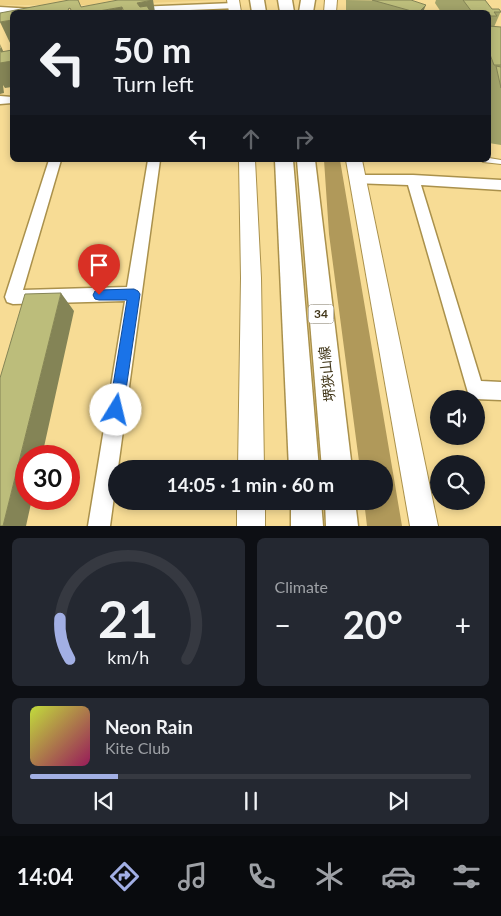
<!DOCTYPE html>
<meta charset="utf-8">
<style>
:root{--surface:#171b24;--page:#242831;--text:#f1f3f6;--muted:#9ea1a6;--line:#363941;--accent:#a2afe4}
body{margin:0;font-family:Lato,"Noto Sans JP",sans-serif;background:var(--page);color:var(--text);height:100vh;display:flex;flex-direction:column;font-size:19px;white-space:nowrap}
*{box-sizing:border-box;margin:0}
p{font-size:16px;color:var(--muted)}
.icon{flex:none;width:28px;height:28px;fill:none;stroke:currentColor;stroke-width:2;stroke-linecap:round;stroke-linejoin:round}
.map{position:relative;height:526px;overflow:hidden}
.drawer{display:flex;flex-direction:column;gap:12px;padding:12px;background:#0d0f14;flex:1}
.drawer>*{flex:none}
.banner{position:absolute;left:10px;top:10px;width:481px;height:152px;border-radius:8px;box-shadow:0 2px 8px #0003;background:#171b24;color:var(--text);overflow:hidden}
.buttons{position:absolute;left:430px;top:390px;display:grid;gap:10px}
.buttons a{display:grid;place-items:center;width:55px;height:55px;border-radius:50%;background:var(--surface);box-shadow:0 2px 8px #0003;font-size:25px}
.speed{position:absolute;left:15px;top:445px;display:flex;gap:10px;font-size:25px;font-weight:700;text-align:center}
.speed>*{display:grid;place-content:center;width:65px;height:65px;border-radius:50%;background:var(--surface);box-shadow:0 2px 8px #0003;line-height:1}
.speed .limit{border:8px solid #d22;background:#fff;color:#111}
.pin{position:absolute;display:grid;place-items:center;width:42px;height:42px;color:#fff;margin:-51px -21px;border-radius:50% 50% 50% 0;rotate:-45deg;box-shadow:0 0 5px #0007}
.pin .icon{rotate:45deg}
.me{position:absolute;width:55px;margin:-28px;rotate:9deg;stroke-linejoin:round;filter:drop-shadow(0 0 4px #0008)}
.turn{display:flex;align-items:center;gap:18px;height:105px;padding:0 20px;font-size:22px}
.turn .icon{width:65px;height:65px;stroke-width:2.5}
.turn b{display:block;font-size:35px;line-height:42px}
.lanes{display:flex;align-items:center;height:48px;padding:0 20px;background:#0003;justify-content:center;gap:25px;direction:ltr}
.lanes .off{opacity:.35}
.big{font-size:38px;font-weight:700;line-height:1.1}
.drawer .card{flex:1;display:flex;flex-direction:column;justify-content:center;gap:8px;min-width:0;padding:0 18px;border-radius:8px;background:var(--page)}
.drawer .dial{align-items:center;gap:0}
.dial svg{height:130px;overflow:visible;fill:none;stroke:var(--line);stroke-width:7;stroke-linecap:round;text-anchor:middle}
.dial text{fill:var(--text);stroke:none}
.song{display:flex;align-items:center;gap:15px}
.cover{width:60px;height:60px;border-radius:8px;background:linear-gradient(135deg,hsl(70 70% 55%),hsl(330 70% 35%))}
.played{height:5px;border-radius:2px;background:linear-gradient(90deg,var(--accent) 20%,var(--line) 20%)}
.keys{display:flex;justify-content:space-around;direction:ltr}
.heat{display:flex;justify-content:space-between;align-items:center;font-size:28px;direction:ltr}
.drawer .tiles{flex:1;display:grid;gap:12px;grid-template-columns:1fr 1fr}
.card:last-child{grid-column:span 2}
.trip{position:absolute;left:108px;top:460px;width:285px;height:50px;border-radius:25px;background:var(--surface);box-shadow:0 2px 8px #0003;font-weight:700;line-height:50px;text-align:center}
.tabs{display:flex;height:80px;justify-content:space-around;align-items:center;background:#090b0e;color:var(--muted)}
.tabs .icon{width:35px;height:35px}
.tabs .selected{color:var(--accent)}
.tabs b{font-size:22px;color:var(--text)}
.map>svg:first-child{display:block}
.built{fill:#efd183}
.forest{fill:#b0995a}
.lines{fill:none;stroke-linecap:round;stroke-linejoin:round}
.lane-casing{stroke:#aa914c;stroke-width:2}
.street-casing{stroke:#aa914c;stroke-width:3}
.secondary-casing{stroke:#aa914c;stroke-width:2}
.primary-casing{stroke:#aa914c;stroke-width:3}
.lane{fill:#fff;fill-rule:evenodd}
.street{fill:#fff;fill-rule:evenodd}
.secondary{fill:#fff;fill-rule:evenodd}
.primary{fill:#fff;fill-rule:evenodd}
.wall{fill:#a2a36a}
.shaded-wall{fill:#848456}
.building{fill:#bcbd7b;stroke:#848456}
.route{fill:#1a73e8;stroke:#114b97}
.labels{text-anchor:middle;stroke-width:4;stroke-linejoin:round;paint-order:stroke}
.shield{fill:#fff;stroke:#7a725e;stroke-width:1}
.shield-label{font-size:12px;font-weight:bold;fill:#413619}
.street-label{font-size:14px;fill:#413619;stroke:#fff}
</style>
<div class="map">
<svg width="501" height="526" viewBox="0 0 501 526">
<rect width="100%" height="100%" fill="#f7dc95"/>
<path class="built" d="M0 0H220L100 5H0Z"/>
<path class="forest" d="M324 160H340L402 526H367L364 501H384V469H360L329 234Z"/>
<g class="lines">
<g class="lane-casing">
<path id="lane" d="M489 158 501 160V164L483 162 480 160H489Z"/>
</g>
<g class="street-casing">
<g id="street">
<path d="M234 3 237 4V8L142 12H135L131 10 136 7Z"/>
<path d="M0 7 33 9 38 12 0 13Z"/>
<path d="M0 96 12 97V103L0 104Z"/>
<path d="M49 160H61L23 290 127 287 148 160H160L110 526H88L125 301 13 304 7 302 5 297Z"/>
<path d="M358 175H413L501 180V190L421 185 481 381 501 382V400L475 399 469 396 408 185 353 183 351 180 353 177Z"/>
</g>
</g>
<g class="secondary-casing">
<g id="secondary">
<path d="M227 0H239L241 12H229Z"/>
<path d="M325 0H337L336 12H324Z"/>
<path d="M239 160H255L261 278 264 469H238L241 278Z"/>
<path d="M346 160H362L438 526H410Z"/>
<rect x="237" y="501" width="28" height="25"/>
</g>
</g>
<g class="primary-casing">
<g id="primary">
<path d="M250 0H264L266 12H252Z"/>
<path d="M278 0H292L294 12H280Z"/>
<path d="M301 0H315L313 12H299Z"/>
<path d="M275 160H293L319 469H289Z"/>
<path d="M297 160H315L352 469H322Z"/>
<path d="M291 501H321L323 526H291Z"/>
<path d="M325 501H355L358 526H326Z"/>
</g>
</g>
<use href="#lane" class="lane"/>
<use href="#street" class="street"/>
<use href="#secondary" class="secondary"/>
<use href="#primary" class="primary"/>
</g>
<g class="wall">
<path d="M346 0 412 1 423 12H346Z"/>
<path d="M436 0H485L492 9 501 11 494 27H501V145L489 143V12H441L435 3Z"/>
</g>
<g class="shaded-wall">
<path d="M153 0 155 12H139L137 3Z"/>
<path d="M426 5 423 12H419Z"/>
<path d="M122 7 123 12H93Z"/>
<path d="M12 20V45H11L0 22Z"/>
<path d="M0 44 8 62 12 61V87L5 88 3 85 4 93 0 94V63L1 52Z"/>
<path d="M61 293 74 311 42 456H26V499H32L26 526H3Z"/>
</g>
<g class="building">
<path d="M69 0H78L81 7 118 0H153L137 3 140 7 147 6 150 11 142 12H124L122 7 93 12H72L70 8 68 9 70 12H12V20L0 22V13Z"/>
<path d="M372 0H411L426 5 419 12H415Z"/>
<path d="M463 0H485L492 9H499L501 12H494L497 16H489V12H472Z"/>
<path d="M489 26 501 27V65H494L489 52Z"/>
<path d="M0 48 1 52 12 50V61L0 63Z"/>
<path d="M496 66 501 67V88Z"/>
<path d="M61 293 3 526H0V378L25 294Z"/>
</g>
<path class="route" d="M134 289 138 291 140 294 123 410 121 415 116 417 111 415 109 410 127 300H99L95 299 93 295 95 291 99 290Z"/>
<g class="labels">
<rect class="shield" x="308.5" y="304.5" width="25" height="19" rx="4"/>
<g class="shield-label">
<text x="321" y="318">34</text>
</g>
<g class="street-label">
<text transform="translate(327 374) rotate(-96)" y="5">堺狭山線</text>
</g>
</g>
</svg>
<div class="buttons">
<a><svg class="icon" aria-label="sound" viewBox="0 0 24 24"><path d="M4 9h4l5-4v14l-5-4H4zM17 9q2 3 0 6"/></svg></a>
<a><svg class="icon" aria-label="search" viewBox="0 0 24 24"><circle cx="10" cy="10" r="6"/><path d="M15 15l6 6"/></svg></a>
</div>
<div class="speed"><div class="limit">30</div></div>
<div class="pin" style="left:99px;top:295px;background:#d93025"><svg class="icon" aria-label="arrive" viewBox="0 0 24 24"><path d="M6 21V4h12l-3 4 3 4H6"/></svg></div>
<svg class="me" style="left:116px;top:410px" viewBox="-20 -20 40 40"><circle r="19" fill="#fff"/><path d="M0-13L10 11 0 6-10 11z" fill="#1a73e8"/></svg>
<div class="trip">14:05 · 1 min · 60 m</div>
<div class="banner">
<div class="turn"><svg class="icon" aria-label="left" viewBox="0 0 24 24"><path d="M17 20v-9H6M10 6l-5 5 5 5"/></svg><div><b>50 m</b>Turn left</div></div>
<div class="lanes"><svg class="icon" aria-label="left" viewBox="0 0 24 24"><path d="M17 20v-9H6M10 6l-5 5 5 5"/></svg><svg class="icon off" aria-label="ahead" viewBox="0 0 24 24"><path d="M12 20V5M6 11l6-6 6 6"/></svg><svg class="icon off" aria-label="right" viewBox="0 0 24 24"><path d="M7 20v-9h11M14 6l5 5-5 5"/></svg></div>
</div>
</div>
<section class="drawer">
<div class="tiles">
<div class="card dial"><svg viewBox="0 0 100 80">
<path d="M14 69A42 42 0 1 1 86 69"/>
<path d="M14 69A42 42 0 0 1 8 44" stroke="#a2afe4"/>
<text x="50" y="56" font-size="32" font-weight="700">21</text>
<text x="50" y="72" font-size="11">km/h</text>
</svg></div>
<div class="card"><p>Climate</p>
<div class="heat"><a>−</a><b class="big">20°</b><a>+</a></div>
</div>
<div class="card">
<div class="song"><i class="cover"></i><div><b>Neon Rain</b><p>Kite Club</p></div></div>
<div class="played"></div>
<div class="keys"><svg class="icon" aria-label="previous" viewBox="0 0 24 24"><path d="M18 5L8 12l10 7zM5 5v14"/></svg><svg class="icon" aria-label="pause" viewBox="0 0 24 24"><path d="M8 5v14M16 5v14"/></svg><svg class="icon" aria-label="next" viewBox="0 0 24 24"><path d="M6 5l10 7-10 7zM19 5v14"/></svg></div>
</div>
</div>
</section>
<nav class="tabs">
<b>14:04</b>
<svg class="icon selected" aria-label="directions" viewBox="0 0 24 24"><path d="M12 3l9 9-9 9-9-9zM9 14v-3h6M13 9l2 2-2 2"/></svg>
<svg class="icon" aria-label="music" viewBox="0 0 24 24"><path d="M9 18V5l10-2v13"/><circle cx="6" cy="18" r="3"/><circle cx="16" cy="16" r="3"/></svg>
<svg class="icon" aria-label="phone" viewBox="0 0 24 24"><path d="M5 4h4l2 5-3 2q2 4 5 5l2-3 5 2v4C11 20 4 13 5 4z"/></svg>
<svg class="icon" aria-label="climate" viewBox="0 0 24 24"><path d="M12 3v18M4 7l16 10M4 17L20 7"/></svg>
<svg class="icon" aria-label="car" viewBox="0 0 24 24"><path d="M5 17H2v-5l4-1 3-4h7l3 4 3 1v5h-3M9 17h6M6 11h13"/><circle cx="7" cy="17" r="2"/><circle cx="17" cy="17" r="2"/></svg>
<svg class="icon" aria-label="filters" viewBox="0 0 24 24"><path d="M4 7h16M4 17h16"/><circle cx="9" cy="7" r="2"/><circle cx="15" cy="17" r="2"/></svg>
</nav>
